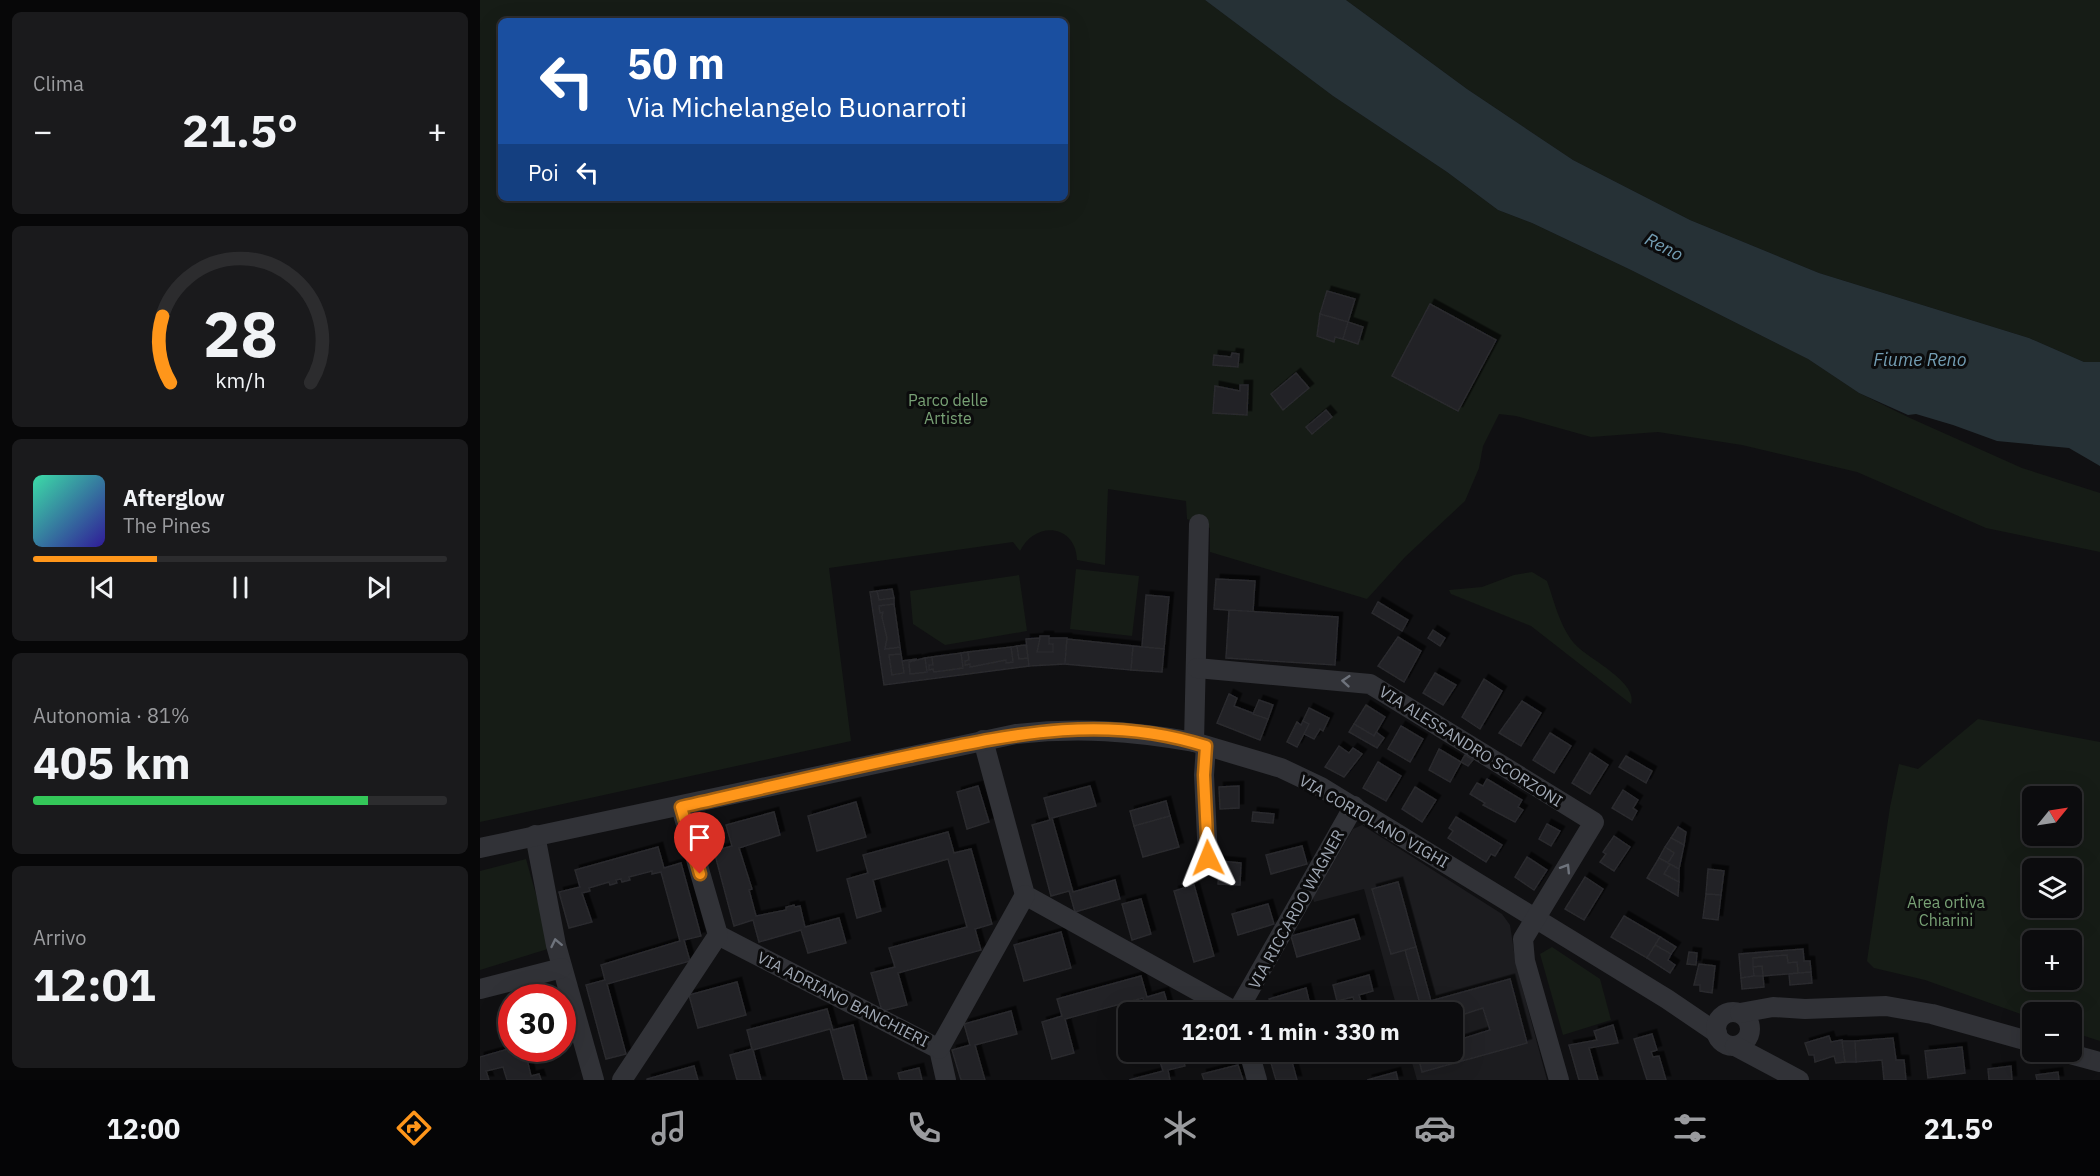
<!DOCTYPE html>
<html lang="it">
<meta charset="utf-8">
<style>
:root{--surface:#0c0c0e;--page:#1a1a1c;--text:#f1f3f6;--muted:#9a9b9e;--line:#2c2c2e;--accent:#ff961a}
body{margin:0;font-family:"IBM Plex Sans",sans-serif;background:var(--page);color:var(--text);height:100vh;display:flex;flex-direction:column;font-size:22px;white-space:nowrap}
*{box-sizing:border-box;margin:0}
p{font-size:20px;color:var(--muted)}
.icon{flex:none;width:33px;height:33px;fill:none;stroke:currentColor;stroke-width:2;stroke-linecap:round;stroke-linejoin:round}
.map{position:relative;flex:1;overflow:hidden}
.side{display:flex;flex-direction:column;gap:12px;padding:12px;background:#070708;width:480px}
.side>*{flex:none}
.top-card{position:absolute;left:18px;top:18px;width:570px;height:183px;border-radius:9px;box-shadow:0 6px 24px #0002,0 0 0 2px var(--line);background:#1a4fa0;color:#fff;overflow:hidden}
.needle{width:39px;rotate:60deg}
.buttons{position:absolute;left:1542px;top:786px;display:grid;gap:12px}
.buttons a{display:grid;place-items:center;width:60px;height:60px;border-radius:9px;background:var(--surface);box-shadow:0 6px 24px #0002,0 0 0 2px var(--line);font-size:30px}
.speed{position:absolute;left:18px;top:984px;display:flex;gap:12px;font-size:30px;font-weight:700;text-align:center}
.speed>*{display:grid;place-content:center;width:78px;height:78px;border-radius:50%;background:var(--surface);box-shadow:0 6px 24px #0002,0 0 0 2px var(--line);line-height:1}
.speed .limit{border:9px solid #d22;background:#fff;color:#111}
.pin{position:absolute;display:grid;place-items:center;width:51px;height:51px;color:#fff;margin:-62px -26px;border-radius:50% 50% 50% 0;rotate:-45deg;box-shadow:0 0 6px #0007}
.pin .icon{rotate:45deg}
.me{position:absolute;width:66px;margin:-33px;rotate:358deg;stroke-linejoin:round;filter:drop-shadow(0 0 4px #0008)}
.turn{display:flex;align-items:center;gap:21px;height:126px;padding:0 30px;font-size:27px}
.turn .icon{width:78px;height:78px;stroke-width:2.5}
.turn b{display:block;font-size:42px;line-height:51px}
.then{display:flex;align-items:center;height:57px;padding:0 30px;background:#0003;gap:12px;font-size:22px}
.big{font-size:45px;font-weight:700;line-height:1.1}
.side .card{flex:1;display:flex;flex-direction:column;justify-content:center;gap:9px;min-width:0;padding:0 21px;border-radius:9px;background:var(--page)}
.side .dial{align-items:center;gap:0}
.dial svg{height:156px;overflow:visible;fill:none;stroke:var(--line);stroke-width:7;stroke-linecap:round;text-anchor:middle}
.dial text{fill:var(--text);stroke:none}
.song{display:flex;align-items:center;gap:18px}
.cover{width:72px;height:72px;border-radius:9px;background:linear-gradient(135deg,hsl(160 70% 55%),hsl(250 70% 35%))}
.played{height:6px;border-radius:3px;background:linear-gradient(90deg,var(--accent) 30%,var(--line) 30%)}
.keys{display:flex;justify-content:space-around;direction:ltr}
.heat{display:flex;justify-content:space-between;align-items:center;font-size:33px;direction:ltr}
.charge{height:9px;border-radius:4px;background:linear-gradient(90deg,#34c759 81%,var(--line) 0)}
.trip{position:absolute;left:638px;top:1002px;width:345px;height:60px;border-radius:9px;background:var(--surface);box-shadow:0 6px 24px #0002,0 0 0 2px var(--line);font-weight:700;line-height:60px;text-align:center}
.tabs{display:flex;height:96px;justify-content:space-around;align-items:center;background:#050506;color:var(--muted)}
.tabs .icon{width:42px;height:42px}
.tabs .on{color:var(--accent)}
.tabs b{font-size:27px;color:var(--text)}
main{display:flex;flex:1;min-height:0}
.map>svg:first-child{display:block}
.built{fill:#1c1c1f}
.green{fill:#161c16;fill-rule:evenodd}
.water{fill:#263136}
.building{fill:#232326;stroke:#2a2a2e;stroke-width:1.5;filter:url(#shadow)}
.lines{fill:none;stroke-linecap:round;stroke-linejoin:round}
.minor{stroke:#313237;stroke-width:20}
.oneway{stroke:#6e737c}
.route-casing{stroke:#a66211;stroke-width:15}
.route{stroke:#ff961a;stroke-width:10}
.labels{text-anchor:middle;stroke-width:6;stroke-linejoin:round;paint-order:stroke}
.park-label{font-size:16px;fill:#78a175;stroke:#0b0b0c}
.street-label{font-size:16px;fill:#a0a8b4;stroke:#0b0b0c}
.water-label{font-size:18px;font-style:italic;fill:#739db3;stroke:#0b0b0c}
</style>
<main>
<section class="side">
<div class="card"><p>Clima</p>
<div class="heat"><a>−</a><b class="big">21.5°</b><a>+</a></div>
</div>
<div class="card dial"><svg viewBox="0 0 100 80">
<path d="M14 69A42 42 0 1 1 86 69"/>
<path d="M14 69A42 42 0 0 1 10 35" stroke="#ff961a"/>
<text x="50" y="56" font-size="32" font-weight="700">28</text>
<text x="50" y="72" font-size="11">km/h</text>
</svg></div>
<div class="card">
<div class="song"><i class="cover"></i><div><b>Afterglow</b><p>The Pines</p></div></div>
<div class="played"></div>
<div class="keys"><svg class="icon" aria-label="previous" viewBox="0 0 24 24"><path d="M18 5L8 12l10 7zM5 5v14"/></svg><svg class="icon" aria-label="pause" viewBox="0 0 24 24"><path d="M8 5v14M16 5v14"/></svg><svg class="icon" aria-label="next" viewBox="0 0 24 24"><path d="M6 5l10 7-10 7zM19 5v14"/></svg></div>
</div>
<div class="card"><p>Autonomia · 81%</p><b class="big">405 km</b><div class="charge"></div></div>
<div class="card"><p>Arrivo</p><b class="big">12:01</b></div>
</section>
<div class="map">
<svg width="1620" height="1080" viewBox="0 0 1620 1080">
<defs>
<filter id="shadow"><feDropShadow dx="4.5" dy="-4.5" stdDeviation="0" flood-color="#0009"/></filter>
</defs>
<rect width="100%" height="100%" fill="#101012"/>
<path class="built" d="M882 825 1022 914 1030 925 1036 964 1067 1080H937L929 1052H972V1012H918L884 889 834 902 833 898 873 829Z"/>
<g class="green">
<path d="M0 0H725L853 96 967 172 1018 210 1052 223 1151 270 1328 359 1379 393 1430 418 1542 468 1620 493V552L1506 528 1377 472 1262 445 1178 432 1111 437 1036 416 1019 414 1003 446 999 468 985 501 925 557 887 599 730 552V528L707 519 706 501 628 489 625 565 597 560C596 524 555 520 540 551L533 542 349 568 371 741 0 822ZM21 21H585V198H21Z"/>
<path d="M866 0H1620V362H1604L1549 338 1339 273 1210 220 1093 160 987 89Z"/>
<path d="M596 569 659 576 652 636 590 629Z"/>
<path d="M1052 572 1067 581C1075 603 1081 633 1100 649 1114 661 1158 684 1151 704L1051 626 971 594 969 590 1002 587 1034 575Z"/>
<path d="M539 575 547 631 465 645 433 624 430 591Z"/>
<path d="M1498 719 1620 742V1041L1592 1032V1012H1552V1018L1445 980 1394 968 1387 961 1410 807 1419 764 1438 769ZM1552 796H1592V836H1552ZM1552 868H1592V908H1552ZM1552 940H1592V980H1552Z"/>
<path d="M46 859 71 948 0 970V871Z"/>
<path d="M1072 947 1120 979 1131 1020 1083 1035 1060 954Z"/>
</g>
<path class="water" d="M725 0H866L987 89 1093 160 1210 220 1339 273 1549 338 1604 362H1620V466L1589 448 1517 441 1473 425 1436 414 1428 415 1379 393 1328 359 1151 270 1052 223 1018 210 967 172 853 96Z"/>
<g class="building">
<path d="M847 291 875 299 868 322 840 314Z"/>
<path d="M950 304 1016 340 978 411 912 376Z"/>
<path d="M840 314 868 322 863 339 855 337 854 342 837 336Z"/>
<path d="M868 322 883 327 878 344 863 339Z"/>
<path d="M752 353 759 354 758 367 733 365 734 355 751 357Z"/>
<path d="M816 373 829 388 803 410 791 394Z"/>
<path d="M760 385H768L767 415 733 413 735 386 760 391Z"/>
<path d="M846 410 852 417 832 434 826 427Z"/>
<path d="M736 579 775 581 773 612 734 609Z"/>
<path d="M412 589 414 598 399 600 397 591Z"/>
<path d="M397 591 399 600 414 598V604L399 606 400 613 403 612 402 617 407 638 405 649 420 647 421 654 409 655 412 675 424 673 422 661 437 659 429 662 430 674 447 672 445 658 452 657 453 665H449V670L453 669 454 672 483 668 481 653 488 652 489 660 485 661V665L490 664V667L526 660V663L533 662 531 647 537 646 539 659 548 658 549 666 404 685 390 592Z"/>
<path d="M666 595 689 597 684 649 662 647Z"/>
<path d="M898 602 928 620 922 631 892 613Z"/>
<path d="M414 604 420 647 405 649 407 638 402 617 403 612 400 613 399 606Z"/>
<path d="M749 610 858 617 855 665 746 658Z"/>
<path d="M953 630 965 638 960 646 948 638Z"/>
<path d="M560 636H569V644H573V652H557Z"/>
<path d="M918 637 941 651 924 682 898 666Z"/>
<path d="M560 638 557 652H573V644H569V638H587L585 664 549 666 546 639Z"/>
<path d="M587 639 653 646 651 670 585 664Z"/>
<path d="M546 645 548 658 539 659 537 646Z"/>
<path d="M653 646 684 649 682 672 651 670Z"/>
<path d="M531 647 533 662 526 663V660L490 667V664L485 665V661L489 660 488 652Z"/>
<path d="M481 653 483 668 454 672 453 669 449 670V665H453L452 657Z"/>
<path d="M421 654 424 673 412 675 409 655Z"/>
<path d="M445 658 447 672 430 674 429 662Z"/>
<path d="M955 673 976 685 963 705 943 693Z"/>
<path d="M1004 679 1022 691 1000 729 982 717Z"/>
<path d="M749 694 757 698 754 706 788 719 780 740 737 723Z"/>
<path d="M779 700 793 705 788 719 773 714Z"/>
<path d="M1042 701 1061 713 1041 746 1019 733Z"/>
<path d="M886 705 905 717 894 736 874 724Z"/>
<path d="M829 708 849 718 843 731 840 729 834 739 824 734 829 724 823 721Z"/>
<path d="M823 721 829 724 817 747 807 742 817 722 821 725Z"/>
<path d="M874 724 894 736 896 732 904 738 897 748 869 732Z"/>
<path d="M921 726 943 739 930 762 908 749Z"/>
<path d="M1070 733 1091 746 1074 773 1053 760Z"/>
<path d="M859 746 869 753 873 748 882 754 864 777 845 767Z"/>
<path d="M959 749 981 762 970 782 949 770Z"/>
<path d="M1110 753 1128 765 1110 794 1092 783Z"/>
<path d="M985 755 993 760 988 766 981 762Z"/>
<path d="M1146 756 1172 771 1166 783 1139 767Z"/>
<path d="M898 762 921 776 906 801 883 788Z"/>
<path d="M1007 779 1042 800 1038 807 1043 810 1035 822 1003 805 1005 803 990 794 997 783 1003 786Z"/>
<path d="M498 786 509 822 487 829 477 792Z"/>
<path d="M610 786 616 806 572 818 593 892 635 880 640 899 595 912 589 891 571 896 552 825 570 820 564 798Z"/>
<path d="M759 786V808L740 809 739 787Z"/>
<path d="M935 787 956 800 942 822 922 809Z"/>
<path d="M1143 790 1158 800 1153 808 1157 811 1152 820 1132 808Z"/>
<path d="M686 801 690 816 654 826 650 811Z"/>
<path d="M376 802 386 837 337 851 328 816Z"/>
<path d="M294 812 300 835 259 848 272 889 269 890 276 916 306 910V907L314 905 315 907 320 906 325 927 359 918 366 943 328 953 321 930 279 942 273 920 254 926 234 851 252 846 246 825Z"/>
<path d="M773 812 794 814 793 823 772 821Z"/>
<path d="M690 816 699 847 663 857 654 826Z"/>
<path d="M976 817 1022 845 1015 856 1011 854 1006 862 968 838 973 831 969 828Z"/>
<path d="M1067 824 1080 831 1071 846 1059 839Z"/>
<path d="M1198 827 1206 832 1204 845 1191 838Z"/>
<path d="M468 832 474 853 491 849 512 924 495 929 501 950 418 973 427 1005 402 1011 391 973 415 967 409 948 487 927 468 859 393 880 401 911 377 918 367 879 388 873 383 855Z"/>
<path d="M1134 836 1150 847 1134 871 1120 862 1126 854 1123 852Z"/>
<path d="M1191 838 1204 845 1199 869 1188 863 1194 853 1185 847Z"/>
<path d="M822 846 827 864 791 874 786 855Z"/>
<path d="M178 847 184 868 201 863 221 936 204 940 210 961 127 984 146 1054 126 1059 106 985 125 980 121 965 200 941 181 872 172 874V871L149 877 150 880 142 882 141 879 136 880 137 883 130 885 129 882 109 888 110 891 102 893 112 922 89 928 79 892 100 887 95 870Z"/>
<path d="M1185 847 1194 853 1188 863 1179 858Z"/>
<path d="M1047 857 1067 870 1054 890 1035 877Z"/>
<path d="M1179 858 1190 864 1184 874 1199 882 1198 896 1167 878Z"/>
<path d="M740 861 761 863 760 885 738 884Z"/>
<path d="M1190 864 1199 869V882L1184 874Z"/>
<path d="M1228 869 1244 871 1241 895 1226 894Z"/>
<path d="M1105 877 1123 889 1104 920 1085 909Z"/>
<path d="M918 882 936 947 911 954 892 889Z"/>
<path d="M714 885 734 956 714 962 694 891Z"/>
<path d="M1226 894 1241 895 1238 920 1223 918Z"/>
<path d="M661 899 671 934 652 940 642 904Z"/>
<path d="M788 904 794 924 758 935 752 914Z"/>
<path d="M1144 916 1180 937 1167 958 1131 937Z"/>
<path d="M874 919 880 939 817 957 811 936Z"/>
<path d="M581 932 591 968 544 981 534 945Z"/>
<path d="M1180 937 1196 947 1191 954 1175 945Z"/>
<path d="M1175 945 1191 954 1188 960 1195 965 1190 973 1167 958Z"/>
<path d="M936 947 951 1001 940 1004 925 950Z"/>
<path d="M1323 949 1324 961H1330L1331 972 1318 973 1317 962 1308 963 1307 955 1273 958 1274 976 1261 978 1259 954Z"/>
<path d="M1209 952 1217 953 1216 965 1207 964Z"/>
<path d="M1307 955 1308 963 1317 962 1318 973 1283 976 1282 966 1273 967V958Z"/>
<path d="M1219 964 1235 966 1232 993 1220 991V985H1214Z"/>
<path d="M1282 966 1283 976H1274L1273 967Z"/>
<path d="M1331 972 1332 983 1310 985 1309 974Z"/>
<path d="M889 975 893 991 879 995 884 1012H877L873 997 857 1001 853 985Z"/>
<path d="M661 976 667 997 684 992 690 1012H667L663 998 585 1019 594 1053 572 1059 562 1022 582 1016 577 999Z"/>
<path d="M1274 976H1283L1284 987 1262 989 1261 978Z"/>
<path d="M1030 979 1047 1043 942 1072 937 1052H972V1042L1010 1030 1003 1008 972 1018V1012H926L925 1008Z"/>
<path d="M257 982 266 1015 218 1028 209 995Z"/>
<path d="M826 988 831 1009 819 1012H794L789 999Z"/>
<path d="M347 1009 353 1030 373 1025 387 1080H364L350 1029 273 1050 281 1080H257L250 1055 272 1049 267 1030Z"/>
<path d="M531 1011 537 1034 495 1045 505 1080H481L472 1050 490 1045 484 1024Z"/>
<path d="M1133 1025 1138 1043 1109 1048 1118 1080H1099L1089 1045 1117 1040 1114 1031Z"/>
<path d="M1172 1034 1177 1050 1171 1052 1173 1057 1179 1056 1186 1080H1167L1154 1039Z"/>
<path d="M1349 1036 1351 1042 1362 1040 1365 1062 1356 1063 1354 1056 1335 1062 1334 1055H1329L1325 1043Z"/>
<path d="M1413 1038 1416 1060H1424L1426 1080H1404L1402 1060 1376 1062 1375 1041Z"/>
<path d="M1362 1041H1375L1376 1062H1365Z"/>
<path d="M1482 1047 1485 1073 1448 1078 1445 1051Z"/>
<path d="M32 1048H53L55 1057 47 1059 51 1076 59 1074 61 1080H27L23 1067 6 1071 9 1080H0V1057Z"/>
<path d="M677 1052H701L705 1066 688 1070 690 1080H649L683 1071Z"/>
<path d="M880 1052H902L903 1053 882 1059Z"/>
<path d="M811 1058 817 1080H796L791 1063Z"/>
<path d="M758 1065 763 1080H724L722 1074Z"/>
<path d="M214 1066 218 1080H167V1079Z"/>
<path d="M1531 1066 1532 1080H1509L1508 1069Z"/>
<path d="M439 1068 442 1080H420L418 1073Z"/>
<path d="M916 1072 918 1080H887Z"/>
<path d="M1578 1072 1579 1080H1557L1556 1075Z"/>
</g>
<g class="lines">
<g class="minor">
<path d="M719 524 714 742 801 768 841 787 1187 999 1237 1033"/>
<path d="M717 668 890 684 1114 822 1043 939 1045 961 1079 1080"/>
<path d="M503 740 545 895 756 1012"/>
<path d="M726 746 724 775 728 858"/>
<path d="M55 835 76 945 114 1080"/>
<path d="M0 848 536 734C599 727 652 731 714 742"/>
<path d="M238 935 459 1049 466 1080"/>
<path d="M0 989 82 968"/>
<path d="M757 1012 874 806"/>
<circle cx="1253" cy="1029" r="17"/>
<path d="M1260 1013 1293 1007 1325 1009 1406 1006 1452 1014 1552 1042"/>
<path d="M1255 1046 1319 1080"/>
<path d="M459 1049 545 895"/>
<path d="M769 1052 777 1080"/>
<path d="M1583 1052 1620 1062"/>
<path d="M142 1080 238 935 201 807"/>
</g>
</g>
<defs><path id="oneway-chevron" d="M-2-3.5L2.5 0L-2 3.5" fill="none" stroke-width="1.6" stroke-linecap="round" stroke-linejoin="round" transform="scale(1.5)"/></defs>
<g class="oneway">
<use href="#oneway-chevron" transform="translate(866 681) rotate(-175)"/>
<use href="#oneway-chevron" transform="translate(1086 868) rotate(-58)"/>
<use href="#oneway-chevron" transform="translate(76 943) rotate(-102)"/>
</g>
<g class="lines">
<g class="route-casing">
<path id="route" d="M220 874 201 807C276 790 352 772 428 756 529 735 623 713 726 746L724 775 728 858"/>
</g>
<use href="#route" class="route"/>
</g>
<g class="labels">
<g class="park-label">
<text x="468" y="406">Parco delle<tspan x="468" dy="18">Artiste</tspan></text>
<text x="1466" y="908">Area ortiva<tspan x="1466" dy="18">Chiarini</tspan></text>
</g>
<g class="street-label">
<text transform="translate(991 746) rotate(32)" y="6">VIA ALESSANDRO SCORZONI</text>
<text transform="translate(894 821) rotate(30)" y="6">VIA CORIOLANO VIGHI</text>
<text transform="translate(816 909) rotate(-61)" y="6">VIA RICCARDO WAGNER</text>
<text transform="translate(363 999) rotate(27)" y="6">VIA ADRIANO BANCHIERI</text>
</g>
<g class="water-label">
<text transform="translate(1184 247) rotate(27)" y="6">Reno</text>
<text x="1440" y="366">Fiume Reno</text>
</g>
</g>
</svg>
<div class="buttons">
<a><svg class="needle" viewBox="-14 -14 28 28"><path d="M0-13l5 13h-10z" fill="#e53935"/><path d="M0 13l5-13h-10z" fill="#9a9b9e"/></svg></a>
<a><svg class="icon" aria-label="layers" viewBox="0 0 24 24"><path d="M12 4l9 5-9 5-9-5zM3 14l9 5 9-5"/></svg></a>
<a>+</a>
<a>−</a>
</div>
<div class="speed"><div class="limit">30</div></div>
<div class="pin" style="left:220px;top:874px;background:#d93025"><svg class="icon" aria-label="arrive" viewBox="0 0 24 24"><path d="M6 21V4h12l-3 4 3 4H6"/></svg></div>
<svg class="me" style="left:728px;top:858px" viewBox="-20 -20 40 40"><path d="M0-17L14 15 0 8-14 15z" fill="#ff961a" stroke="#fff" stroke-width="4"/></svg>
<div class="trip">12:01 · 1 min · 330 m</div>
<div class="top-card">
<div class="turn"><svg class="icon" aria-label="left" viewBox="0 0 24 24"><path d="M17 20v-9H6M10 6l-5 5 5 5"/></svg><div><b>50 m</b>Via Michelangelo Buonarroti</div></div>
<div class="then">Poi<svg class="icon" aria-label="left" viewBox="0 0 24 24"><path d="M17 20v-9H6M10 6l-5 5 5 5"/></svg></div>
</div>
</div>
</main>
<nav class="tabs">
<b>12:00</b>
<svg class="icon on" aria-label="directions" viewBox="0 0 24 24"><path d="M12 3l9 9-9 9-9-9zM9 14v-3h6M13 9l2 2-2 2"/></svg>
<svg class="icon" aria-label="music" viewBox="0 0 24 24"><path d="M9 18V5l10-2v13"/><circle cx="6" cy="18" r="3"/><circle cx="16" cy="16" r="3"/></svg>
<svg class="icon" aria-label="phone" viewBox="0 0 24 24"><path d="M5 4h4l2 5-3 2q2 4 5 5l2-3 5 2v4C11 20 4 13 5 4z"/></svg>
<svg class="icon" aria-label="climate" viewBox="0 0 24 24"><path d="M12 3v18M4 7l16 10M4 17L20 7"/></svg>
<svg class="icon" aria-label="car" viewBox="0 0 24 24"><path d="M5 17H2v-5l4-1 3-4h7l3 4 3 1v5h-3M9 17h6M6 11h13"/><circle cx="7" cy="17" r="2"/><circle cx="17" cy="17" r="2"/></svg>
<svg class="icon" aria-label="filters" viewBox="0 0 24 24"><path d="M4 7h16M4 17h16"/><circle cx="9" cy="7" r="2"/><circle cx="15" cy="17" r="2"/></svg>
<b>21.5°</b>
</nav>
